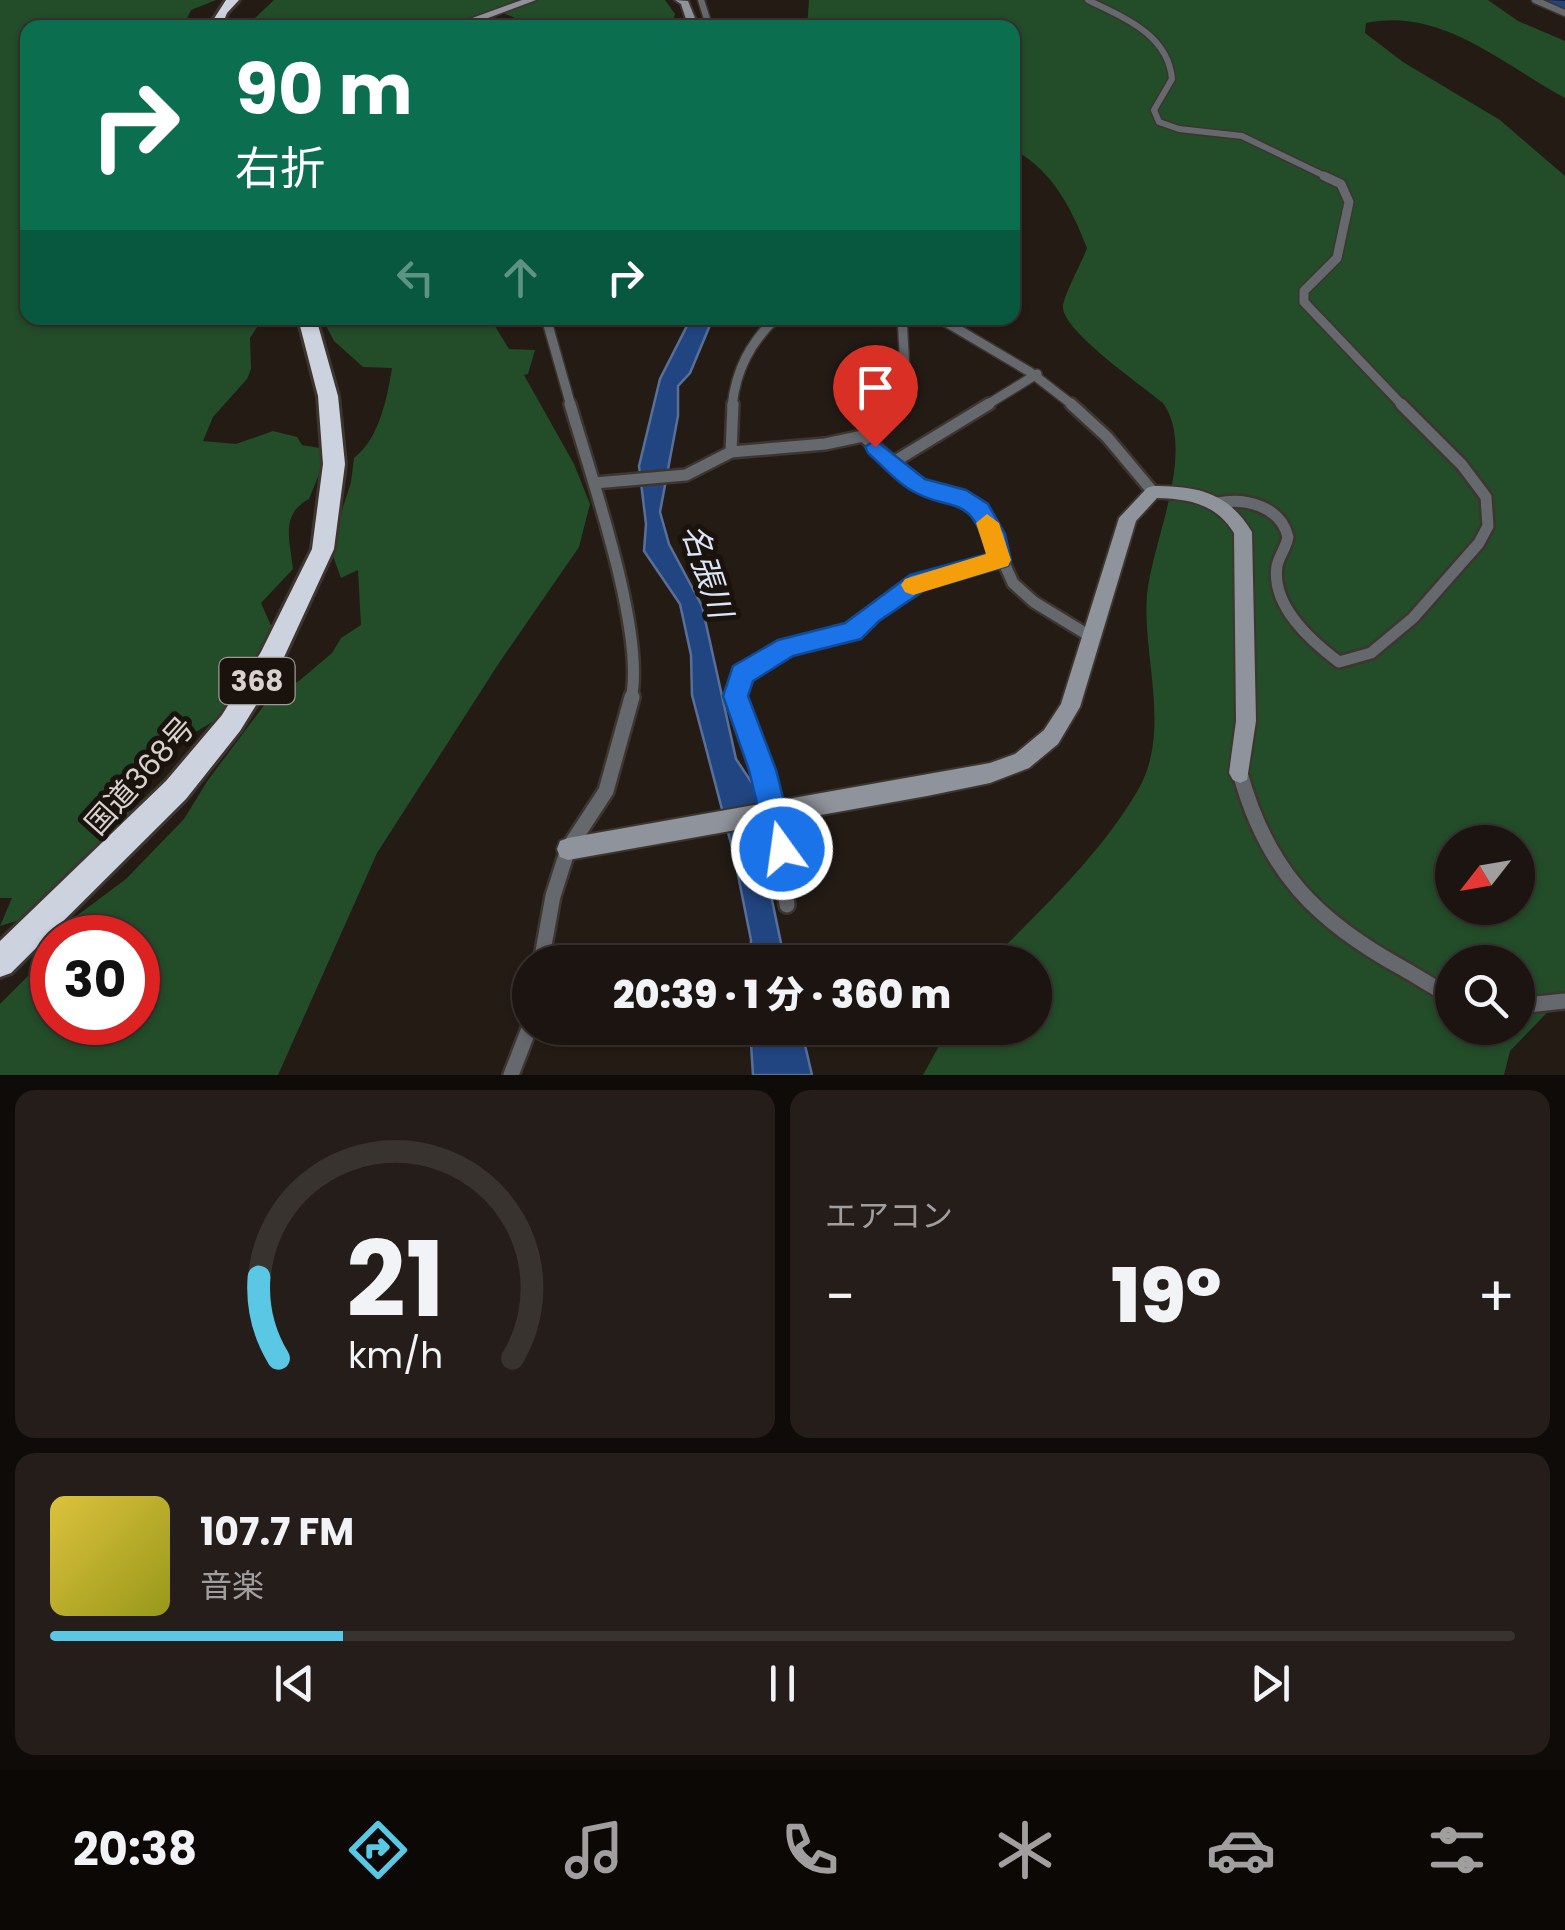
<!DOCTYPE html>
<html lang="ja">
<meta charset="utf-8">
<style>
:root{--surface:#1b1410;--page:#241d19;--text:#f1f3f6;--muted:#a09e9f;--line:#393330;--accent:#5ac8e5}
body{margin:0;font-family:Poppins,"Noto Sans JP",sans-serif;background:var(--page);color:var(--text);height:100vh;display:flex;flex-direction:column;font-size:38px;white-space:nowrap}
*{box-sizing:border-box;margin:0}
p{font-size:32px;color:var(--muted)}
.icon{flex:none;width:55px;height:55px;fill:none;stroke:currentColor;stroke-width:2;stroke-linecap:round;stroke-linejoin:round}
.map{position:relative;height:1075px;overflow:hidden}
.side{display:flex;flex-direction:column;gap:15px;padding:15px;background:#0f0b09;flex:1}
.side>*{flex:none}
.hud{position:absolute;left:20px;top:20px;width:1000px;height:305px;border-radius:20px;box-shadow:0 2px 8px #0004,0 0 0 2px var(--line);background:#0b6e4f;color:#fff;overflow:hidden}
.needle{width:65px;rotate:239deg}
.tools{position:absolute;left:1435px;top:825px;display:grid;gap:20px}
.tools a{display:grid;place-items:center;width:100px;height:100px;border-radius:50%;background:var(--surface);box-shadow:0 2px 8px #0004,0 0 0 2px var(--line);font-size:50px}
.speed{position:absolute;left:30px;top:915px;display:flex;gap:20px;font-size:50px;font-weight:700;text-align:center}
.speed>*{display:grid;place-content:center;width:130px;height:130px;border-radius:50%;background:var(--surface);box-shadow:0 2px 8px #0004,0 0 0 2px var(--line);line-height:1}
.speed .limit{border:15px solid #d22;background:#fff;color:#111}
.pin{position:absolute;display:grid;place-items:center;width:85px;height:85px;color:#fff;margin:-102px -42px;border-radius:50% 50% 50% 0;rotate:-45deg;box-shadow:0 0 10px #0007}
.pin .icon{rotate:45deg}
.me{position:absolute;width:110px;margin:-55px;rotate:346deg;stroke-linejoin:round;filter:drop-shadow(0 0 8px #0008)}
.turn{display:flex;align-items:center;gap:35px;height:210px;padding:0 50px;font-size:45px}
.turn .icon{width:130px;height:130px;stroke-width:2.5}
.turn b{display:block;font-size:70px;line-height:85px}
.lanes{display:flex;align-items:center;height:95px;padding:0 50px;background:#0003;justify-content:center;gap:50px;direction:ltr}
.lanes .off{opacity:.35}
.big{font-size:75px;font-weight:800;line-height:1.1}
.side .widget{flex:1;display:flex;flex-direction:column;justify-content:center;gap:15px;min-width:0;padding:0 35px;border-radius:20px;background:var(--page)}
.side .dial{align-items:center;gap:0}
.dial svg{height:260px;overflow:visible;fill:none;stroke:var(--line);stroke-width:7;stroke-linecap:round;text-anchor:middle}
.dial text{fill:var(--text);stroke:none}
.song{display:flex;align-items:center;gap:30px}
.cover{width:120px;height:120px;border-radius:15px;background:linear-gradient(135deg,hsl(50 70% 55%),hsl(60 70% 35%))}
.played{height:10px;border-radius:5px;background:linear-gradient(90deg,var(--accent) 20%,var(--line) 20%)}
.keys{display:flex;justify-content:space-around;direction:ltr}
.heat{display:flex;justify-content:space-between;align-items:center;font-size:55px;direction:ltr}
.side .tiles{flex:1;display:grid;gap:15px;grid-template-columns:1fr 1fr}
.widget:last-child{grid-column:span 2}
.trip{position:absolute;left:512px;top:945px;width:540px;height:100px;border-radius:50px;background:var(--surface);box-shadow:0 2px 8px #0004,0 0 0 2px var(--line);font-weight:800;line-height:100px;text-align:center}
.tab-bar{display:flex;height:160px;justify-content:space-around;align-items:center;background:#0b0806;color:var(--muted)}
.tab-bar .icon{width:70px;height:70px}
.tab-bar .on{color:var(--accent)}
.tab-bar b{font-size:45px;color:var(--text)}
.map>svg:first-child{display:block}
.green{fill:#234c29;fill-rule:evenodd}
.water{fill:#214581;stroke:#586f98;stroke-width:2.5}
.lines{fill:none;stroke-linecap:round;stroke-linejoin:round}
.river{fill:#214581;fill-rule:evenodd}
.street-far3-casing{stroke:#3d352f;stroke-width:9}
.street-far2-casing{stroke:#3d352f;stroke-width:12}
.street-far1-casing{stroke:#3d352f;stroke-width:16}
.street-casing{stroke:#3d352f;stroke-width:20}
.secondary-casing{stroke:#3d352f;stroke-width:4}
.highway-casing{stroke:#3d352f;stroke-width:6}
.street-far3{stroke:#65686d;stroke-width:6}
.street-far2{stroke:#65686d;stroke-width:9}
.street-far1{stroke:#65686d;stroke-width:11}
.street{stroke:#65686d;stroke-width:15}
.secondary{fill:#8f939b;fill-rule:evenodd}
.highway{fill:#ccd3df;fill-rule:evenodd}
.route{fill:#1a73e8;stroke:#114b97;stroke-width:2.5}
.slow{fill:#f59e0b}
.labels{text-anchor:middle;stroke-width:10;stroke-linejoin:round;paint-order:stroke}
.shield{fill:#1a120c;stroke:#9f9894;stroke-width:2.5}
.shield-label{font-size:28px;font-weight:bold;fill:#d8d2ce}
.street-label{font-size:30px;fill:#d8d2ce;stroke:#1a120c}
.water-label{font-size:32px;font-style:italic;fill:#dae5f8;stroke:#1a120c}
</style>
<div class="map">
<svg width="1565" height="1075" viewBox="0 0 1565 1075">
<rect width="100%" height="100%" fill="#241b15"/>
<g class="green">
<path d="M0 0H216L191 10 183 27 28 28V318H263L250 338 251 369 247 379 213 417 203 441 236 444 273 431 297 437 302 445 320 448 324 462 309 499C280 514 290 541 293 569L261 603 272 628 264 659 219 718 169 748 131 796 130 822 26 918 0 926 12 898H0Z"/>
<path d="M274 0H524L444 26 407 24 390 19 367 27 255 28 254 19Z"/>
<path d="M537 0H665L675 14 672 27H537L503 13Z"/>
<path d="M809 0H1488L1518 21 1565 41V98C1502 64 1441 7 1366 23L1365 33 1403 62 1500 120 1565 176V994L1510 1051 1504 1075H923L949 1028H1035V962H989C1042 909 1100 855 1138 790 1172 731 1142 657 1147 595 1152 541 1197 451 1163 403 1143 386 1061 330 1063 306 1064 295 1082 262 1087 248 1071 207 1052 170 1013 149L1012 28H807ZM1452 842H1518V908H1452ZM1452 962H1518V1028H1452Z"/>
<path d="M322 318H490L509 349 535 350 528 374 524 375 574 464 590 504 579 547 499 663 377 853 278 1075H0V1004L52 952V1022H138V938L62 937 71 920 126 879 184 819 208 780 271 696 299 681 332 653 341 638 361 625 358 570 341 578 330 548 351 482 354 458C379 439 387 399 392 368L363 367 334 341Z"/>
</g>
<g class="water">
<path d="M691 318H713L690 373 678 386V416L660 512 669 544 702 606 736 759 756 789 768 881 785 962H750L751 940 734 855 692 695 691 655 680 604 644 551 646 524 639 466 660 379Z"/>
<path d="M750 1028H801L812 1075H753Z"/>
</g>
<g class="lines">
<path class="river" d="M1543 0 1565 1V9L1545 3Z"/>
<g class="street-far3-casing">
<g id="street-far3">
<path d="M701 0 707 19 703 28"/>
<path d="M1088 0C1124 18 1168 34 1172 79L1154 110 1159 122 1179 129 1242 136 1329 178"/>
<path d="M1535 0 1565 13"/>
</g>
</g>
<g class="street-far2-casing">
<g id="street-far2">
<path d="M1324 176 1341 184 1349 202 1337 258 1304 291V302L1403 406"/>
<path d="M546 318 571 406"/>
<path d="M939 318 1030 372 1074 406"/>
<path d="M732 406C736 370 750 343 776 318"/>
<path d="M885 406 906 386 902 318"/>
<path d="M985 406 1037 374"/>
</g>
</g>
<g class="street-far1-casing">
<g id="street-far1">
<path d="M570 404C590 473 646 633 631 699"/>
<path d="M1071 404 1107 437 1153 492"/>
<path d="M863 436 918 485 958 496 980 510 1013 583 1034 602 1093 638"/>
<path d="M863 436 868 423 888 404"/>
<path d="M731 452 733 404"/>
<path d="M892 463 989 404"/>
<path d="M595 483 686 475 731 452 825 444 863 436"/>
<path d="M1218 503C1246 497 1281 507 1288 537 1286 548 1279 556 1277 566 1271 606 1311 641 1339 662L1371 653 1413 618 1479 543 1488 526 1486 497 1462 465 1401 404"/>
<path d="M737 699 741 674 786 647 852 631 918 582 1000 560"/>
</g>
</g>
<g class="street-casing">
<g id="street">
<path d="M736 697C761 766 780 832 787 905"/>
<path d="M1240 773C1267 871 1316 921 1404 969 1420 978 1435 989 1452 996"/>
<path d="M541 962 553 896 568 849 606 791 632 697"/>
<path d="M1518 1006 1565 1001"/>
<path d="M511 1075 530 1026"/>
</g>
</g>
<g class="secondary-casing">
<g id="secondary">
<path d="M522 0H536L461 28H445Z"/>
<path d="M675 0 688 1 699 28H689L681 4Z"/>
<path d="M393 25 418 28H388Z"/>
<path d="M1153 486C1197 486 1228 492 1252 532L1256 721 1247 780 1240 783 1233 780 1229 773 1236 721 1234 533C1216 504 1190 499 1157 498L1136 521 1080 707 1058 744 1029 768 990 783 927 796 568 860 560 857 557 849 560 841 568 838 990 763 1015 754 1044 730 1061 704 1119 518 1147 488Z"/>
</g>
</g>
<g class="highway-casing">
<g id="highway">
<path d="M226 0H239L227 13 221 28H208Z"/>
<path d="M298 318H316L338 396 345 464 334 549 279 668 240 731 186 799 11 973 0 977V941L166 781 222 715 261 652 312 549 323 464 318 396Z"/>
</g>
</g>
<use href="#street-far3" class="street-far3"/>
<use href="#street-far2" class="street-far2"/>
<use href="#street-far1" class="street-far1"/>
<use href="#street" class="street"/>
<use href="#secondary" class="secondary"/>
<use href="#highway" class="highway"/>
</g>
<path class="route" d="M875 440 925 479 966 490 988 504 1005 534 1011 560 1008 566 925 590 879 621 861 639 793 656 753 681 748 696 776 770 796 849 792 859 782 863 772 859 768 849 749 770 723 696 733 666 778 640 845 623 910 575 987 554C971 489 950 515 909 489 894 480 881 464 868 453L865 447Z"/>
<path class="slow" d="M987 514 999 523 1011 560 1008 566 913 595 905 592 901 585 905 579 986 554 976 523Z"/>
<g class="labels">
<rect class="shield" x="219.5" y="658" width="75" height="46" rx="8"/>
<g class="shield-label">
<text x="257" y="691">368</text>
</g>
<g class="street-label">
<text transform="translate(140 776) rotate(-48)" y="10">国道368号</text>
</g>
<g class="water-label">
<text transform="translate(707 571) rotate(72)" y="11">名張川</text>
</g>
</g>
</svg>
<div class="tools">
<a><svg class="needle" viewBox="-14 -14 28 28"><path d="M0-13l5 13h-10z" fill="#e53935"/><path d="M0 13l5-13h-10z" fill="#a09e9f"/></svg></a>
<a><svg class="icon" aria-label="search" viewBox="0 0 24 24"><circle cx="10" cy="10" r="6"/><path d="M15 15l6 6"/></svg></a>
</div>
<div class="speed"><div class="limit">30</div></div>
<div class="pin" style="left:875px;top:447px;background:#d93025"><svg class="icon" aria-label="arrive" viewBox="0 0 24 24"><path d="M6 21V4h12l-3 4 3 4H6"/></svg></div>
<svg class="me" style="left:782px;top:849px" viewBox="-20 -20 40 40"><circle r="17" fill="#1a73e8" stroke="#fff" stroke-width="3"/><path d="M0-11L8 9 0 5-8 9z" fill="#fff"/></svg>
<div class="trip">20:39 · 1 分 · 360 m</div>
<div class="hud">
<div class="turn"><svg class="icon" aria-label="right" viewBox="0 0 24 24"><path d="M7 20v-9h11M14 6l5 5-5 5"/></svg><div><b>90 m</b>右折</div></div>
<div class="lanes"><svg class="icon off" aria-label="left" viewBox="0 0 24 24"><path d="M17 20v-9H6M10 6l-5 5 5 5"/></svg><svg class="icon off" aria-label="ahead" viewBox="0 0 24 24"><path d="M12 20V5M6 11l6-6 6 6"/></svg><svg class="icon" aria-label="right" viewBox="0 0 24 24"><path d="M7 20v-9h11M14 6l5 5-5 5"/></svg></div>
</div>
</div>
<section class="side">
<div class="tiles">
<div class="widget dial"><svg viewBox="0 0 100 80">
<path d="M14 69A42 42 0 1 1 86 69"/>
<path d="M14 69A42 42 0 0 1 8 44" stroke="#5ac8e5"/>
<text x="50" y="56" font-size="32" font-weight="700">21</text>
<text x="50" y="72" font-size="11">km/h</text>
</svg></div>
<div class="widget"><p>エアコン</p>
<div class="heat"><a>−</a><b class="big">19°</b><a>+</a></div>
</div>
<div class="widget">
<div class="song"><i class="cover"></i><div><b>107.7 FM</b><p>音楽</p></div></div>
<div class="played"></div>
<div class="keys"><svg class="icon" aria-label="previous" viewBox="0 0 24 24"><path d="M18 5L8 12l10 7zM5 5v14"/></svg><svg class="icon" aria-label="pause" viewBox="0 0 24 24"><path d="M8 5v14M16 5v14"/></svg><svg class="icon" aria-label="next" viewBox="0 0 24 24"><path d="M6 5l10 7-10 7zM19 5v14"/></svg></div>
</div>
</div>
</section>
<nav class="tab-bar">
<b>20:38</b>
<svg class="icon on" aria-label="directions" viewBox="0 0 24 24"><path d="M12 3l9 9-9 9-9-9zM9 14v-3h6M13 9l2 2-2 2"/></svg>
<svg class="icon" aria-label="music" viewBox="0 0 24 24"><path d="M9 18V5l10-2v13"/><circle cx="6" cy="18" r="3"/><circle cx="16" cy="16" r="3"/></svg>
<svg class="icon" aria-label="phone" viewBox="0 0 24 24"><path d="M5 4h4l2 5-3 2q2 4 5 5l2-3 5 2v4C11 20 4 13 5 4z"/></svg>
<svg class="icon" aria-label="climate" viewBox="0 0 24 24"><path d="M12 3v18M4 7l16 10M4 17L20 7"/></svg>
<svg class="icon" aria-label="car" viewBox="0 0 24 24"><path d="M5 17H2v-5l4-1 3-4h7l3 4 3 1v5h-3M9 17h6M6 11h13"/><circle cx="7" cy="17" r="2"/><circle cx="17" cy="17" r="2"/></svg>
<svg class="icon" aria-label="filters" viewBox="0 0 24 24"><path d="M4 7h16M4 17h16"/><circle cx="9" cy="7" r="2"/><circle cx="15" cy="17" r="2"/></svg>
</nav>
